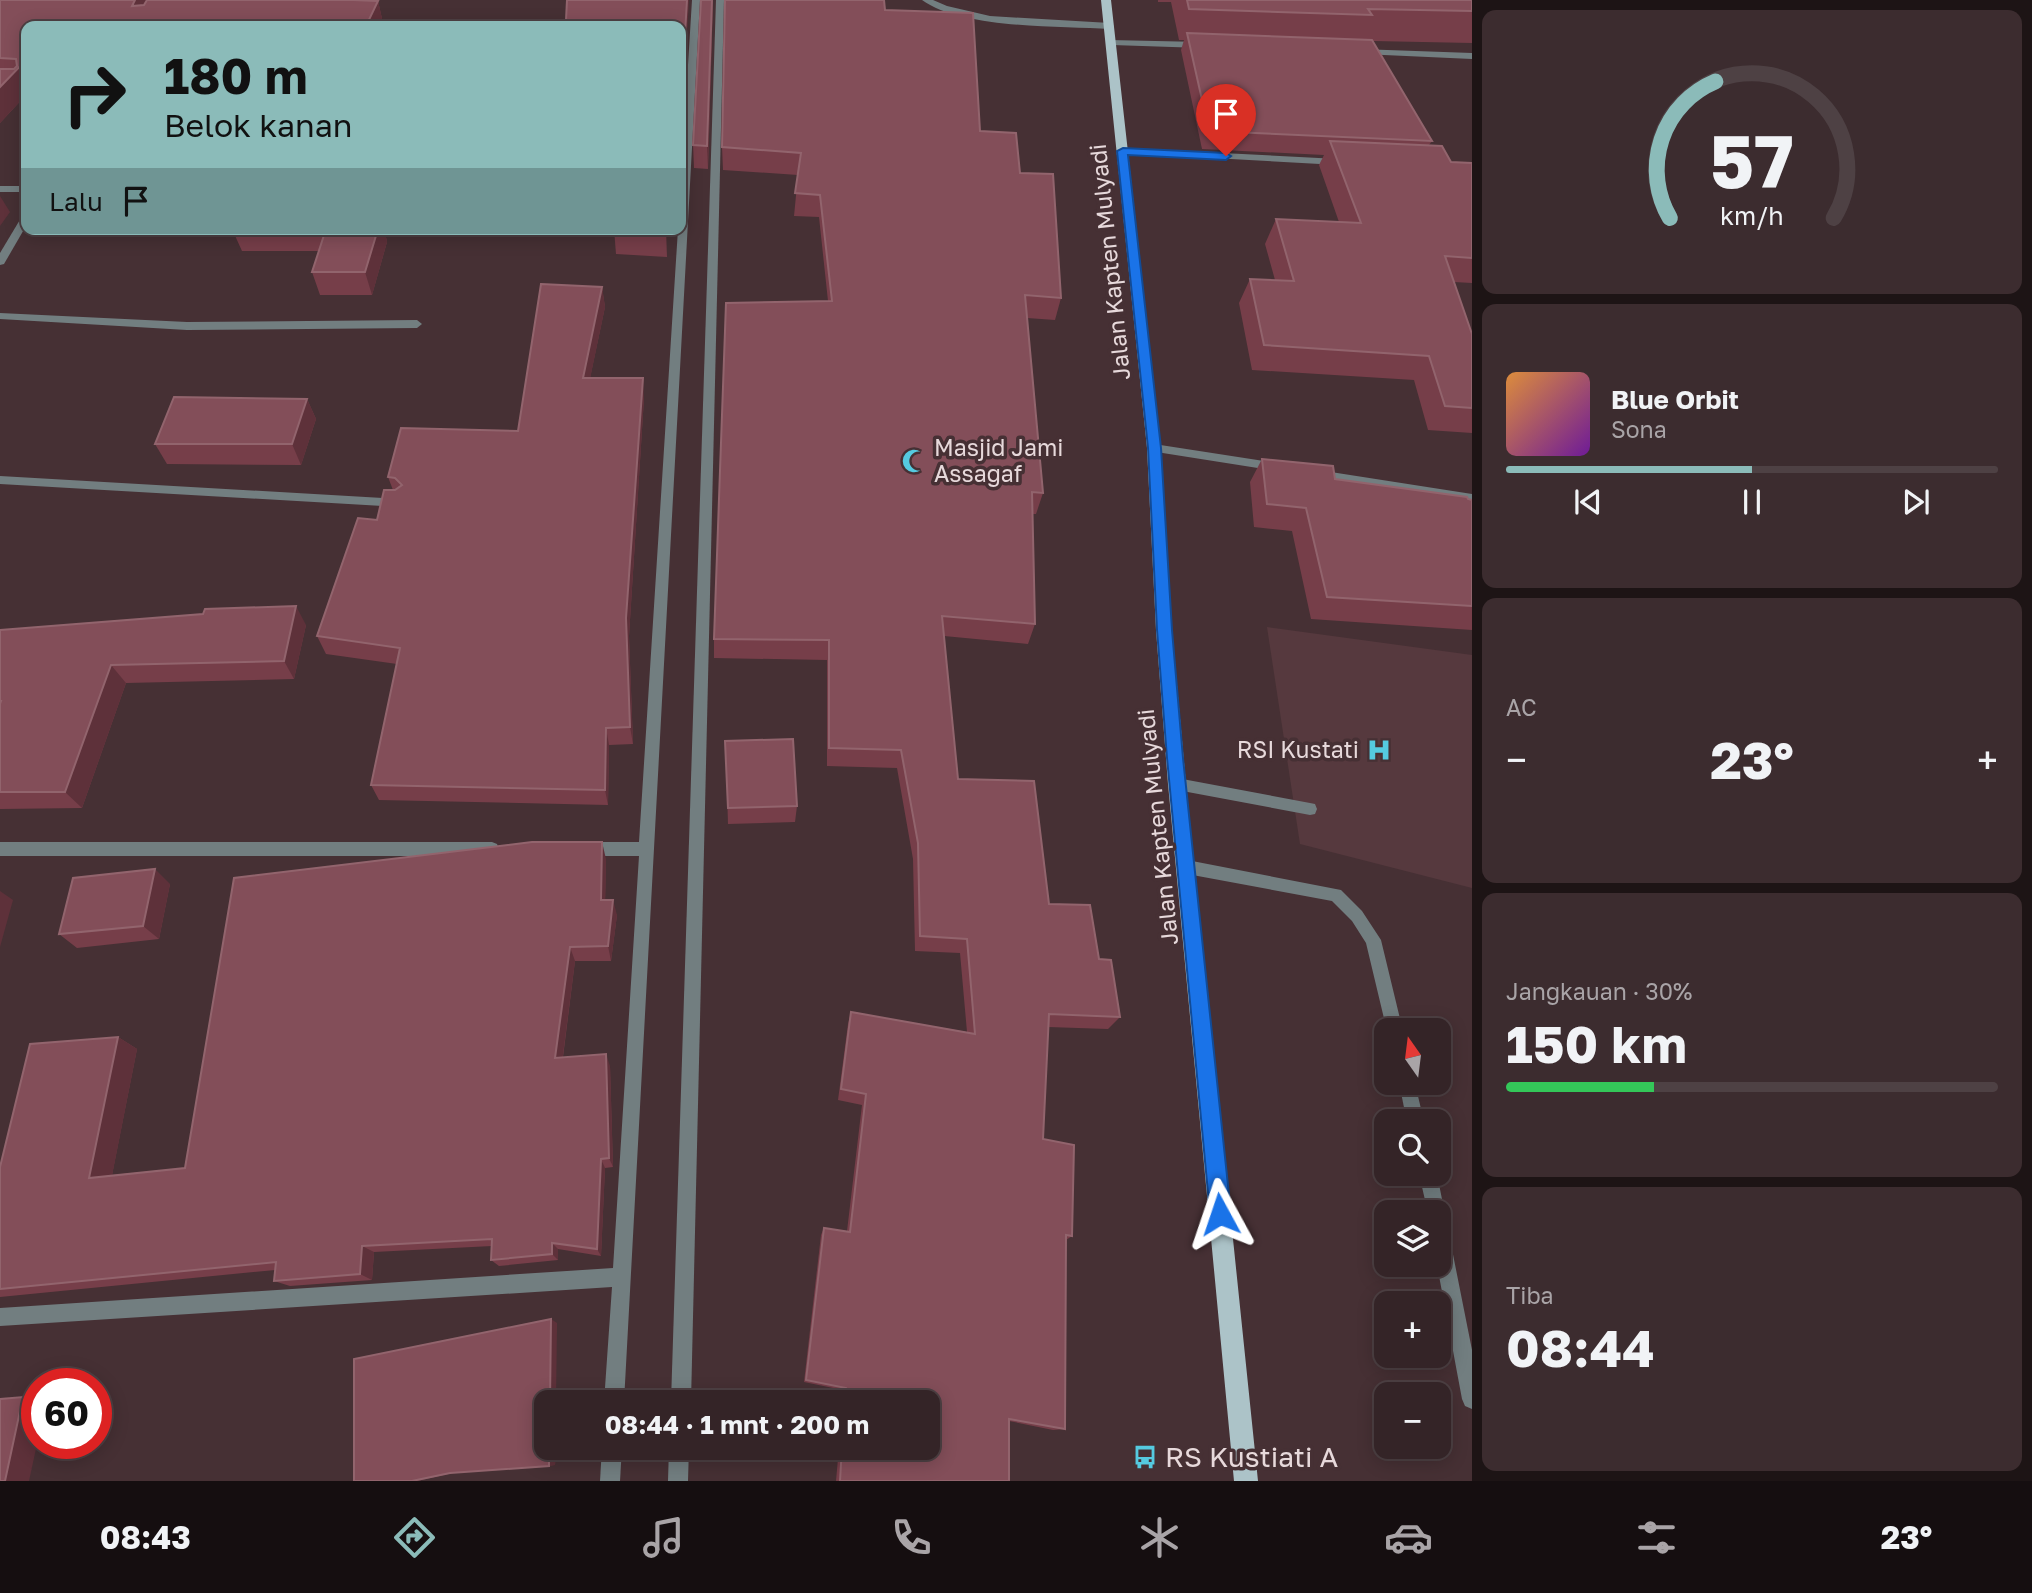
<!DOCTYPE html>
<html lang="id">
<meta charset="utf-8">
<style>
:root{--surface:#342427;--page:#3c2c2f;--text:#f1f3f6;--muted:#a9a4a7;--line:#4e4144;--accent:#8bbbb9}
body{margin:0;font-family:"Golos Text",sans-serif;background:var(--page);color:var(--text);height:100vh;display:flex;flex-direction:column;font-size:26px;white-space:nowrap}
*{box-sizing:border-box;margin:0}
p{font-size:23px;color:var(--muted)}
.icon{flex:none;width:38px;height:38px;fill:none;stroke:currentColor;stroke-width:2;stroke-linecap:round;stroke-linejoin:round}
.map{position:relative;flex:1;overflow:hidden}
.side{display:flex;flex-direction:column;gap:10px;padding:10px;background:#1d1415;width:560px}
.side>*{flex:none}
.guide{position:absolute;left:21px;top:21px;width:665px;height:214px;border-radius:14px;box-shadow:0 4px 18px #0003,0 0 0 2px var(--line);background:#8bbbb9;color:#111;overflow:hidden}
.needle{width:46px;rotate:346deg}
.fabs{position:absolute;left:1374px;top:1018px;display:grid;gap:14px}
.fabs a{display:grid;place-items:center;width:77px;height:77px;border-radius:14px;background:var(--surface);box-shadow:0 4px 18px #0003,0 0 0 2px var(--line);font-size:35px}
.speed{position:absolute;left:21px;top:1368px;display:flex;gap:14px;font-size:35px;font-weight:700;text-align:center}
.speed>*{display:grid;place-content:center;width:91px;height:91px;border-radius:50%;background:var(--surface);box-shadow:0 4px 18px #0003,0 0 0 2px var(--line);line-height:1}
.speed .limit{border:10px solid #d22;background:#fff;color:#111}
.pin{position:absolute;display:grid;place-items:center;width:60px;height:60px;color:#fff;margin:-72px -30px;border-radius:50% 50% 50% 0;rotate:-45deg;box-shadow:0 0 7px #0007}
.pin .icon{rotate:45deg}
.me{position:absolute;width:77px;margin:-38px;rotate:355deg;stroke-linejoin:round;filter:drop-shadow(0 0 5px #0008)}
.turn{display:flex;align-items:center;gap:24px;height:147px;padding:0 28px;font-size:32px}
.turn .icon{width:91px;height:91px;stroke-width:2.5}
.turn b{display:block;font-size:49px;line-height:60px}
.then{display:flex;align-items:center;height:66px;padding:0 28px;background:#0003;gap:14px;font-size:26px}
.big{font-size:52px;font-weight:700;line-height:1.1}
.side .card{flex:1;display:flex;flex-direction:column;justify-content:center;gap:10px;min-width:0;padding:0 24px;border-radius:14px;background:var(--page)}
.side .dial{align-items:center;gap:0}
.dial svg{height:182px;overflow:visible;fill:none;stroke:var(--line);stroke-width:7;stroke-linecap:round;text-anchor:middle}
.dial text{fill:var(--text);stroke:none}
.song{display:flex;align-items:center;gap:21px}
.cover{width:84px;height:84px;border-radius:10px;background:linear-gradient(135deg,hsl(30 70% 55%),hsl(280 70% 35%))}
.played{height:7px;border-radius:4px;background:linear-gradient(90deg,var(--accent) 50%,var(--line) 50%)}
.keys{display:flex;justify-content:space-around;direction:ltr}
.heat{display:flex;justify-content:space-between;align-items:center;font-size:38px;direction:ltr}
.charge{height:10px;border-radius:5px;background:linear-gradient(90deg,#34c759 30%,var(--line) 0)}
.trip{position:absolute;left:534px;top:1390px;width:406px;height:70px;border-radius:14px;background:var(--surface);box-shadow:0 4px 18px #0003,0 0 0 2px var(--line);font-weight:700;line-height:70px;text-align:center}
.tab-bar{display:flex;height:112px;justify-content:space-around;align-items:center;background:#150e10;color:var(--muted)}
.tab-bar .icon{width:49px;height:49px}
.tab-bar .current{color:var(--accent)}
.tab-bar b{font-size:32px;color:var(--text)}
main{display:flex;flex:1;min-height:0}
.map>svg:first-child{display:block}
.built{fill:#56393e}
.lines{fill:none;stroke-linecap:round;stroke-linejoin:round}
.lane{fill:#727e80;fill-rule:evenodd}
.street{fill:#727e80;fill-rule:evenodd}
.primary{fill:#acc3c8;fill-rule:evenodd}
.wall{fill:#763e49}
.shaded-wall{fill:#5e313a}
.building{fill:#834e59;stroke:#92646d;stroke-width:2}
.route{fill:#1a73e8;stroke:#114b97;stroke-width:2}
.labels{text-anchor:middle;stroke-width:7;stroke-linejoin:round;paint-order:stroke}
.street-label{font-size:23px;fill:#e7d9db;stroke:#463034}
.poi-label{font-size:23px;fill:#e7d9db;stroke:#463034;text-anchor:start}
.near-poi-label{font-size:28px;fill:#e7d9db;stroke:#463034;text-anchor:start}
</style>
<main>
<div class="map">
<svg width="1472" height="1481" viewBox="0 0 1472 1481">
<rect width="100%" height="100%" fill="#463034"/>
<path class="built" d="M1267 627 1472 655V888L1300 844Z"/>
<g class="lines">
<g class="lane">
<path d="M922 0H933L947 6 990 16 1110 23 1114 26 1110 29C1060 26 962 29 922 0Z"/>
<path d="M1109 40 1202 42 1206 45 1202 48 1112 45 1108 42Z"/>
<path d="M1359 49 1472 53V59L1362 54 1358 51Z"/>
<path d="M1187 860 1341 890 1362 911 1381 940 1403 1031H1387L1366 943 1352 921 1332 901 1187 874 1182 872 1180 867 1182 862Z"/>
<path d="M1399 1083H1415L1424 1122H1407Z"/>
<path d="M1419 1174H1437L1472 1350V1409L1465 1406 1462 1399 1437 1265 1438 1213H1428Z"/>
</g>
<g class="street">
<path d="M692 0H700L624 1402H604L612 1287 0 1326V1308L613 1268 639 856H586L581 854 579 849 581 844 586 842H639L678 229H681V178Z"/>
<path d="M716 0H724L691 1402H671Z"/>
<path d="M1123 148 1338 159 1343 162 1338 165 1120 153 1118 151Z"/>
<rect x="0" y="186" width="26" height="6"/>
<path d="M26 215V226L4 264 0 265V253L21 218Z"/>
<path d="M0 313 187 322 417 320 422 324 417 328 187 330 0 319Z"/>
<path d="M1154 444 1277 463 1283 467 1277 471 1150 451 1148 448Z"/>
<path d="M1318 470 1472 494V502L1314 477V471Z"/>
<path d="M0 476 400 499 406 503 400 507 0 484Z"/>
<path d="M1177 778 1310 803 1315 804 1317 809 1315 814 1310 815 1177 790 1172 788 1170 784 1172 780Z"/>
<path d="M0 842H492L497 844 499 849 497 854 492 856H0Z"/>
<path d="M602 1447H622L620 1481H600Z"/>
<path d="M669 1447H689L688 1481H668Z"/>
</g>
<path class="primary" d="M1101 0H1111L1161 448 1172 630 1186 784 1258 1481H1234L1168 784 1156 630 1147 448Z"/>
</g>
<g class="wall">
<path d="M0 0H368V1H378L383 23 382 26H26V95L0 123Z"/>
<path d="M701 0H713L708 169 694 168 693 145Z"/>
<path d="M1158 0H1472V43L1373 41 1432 141 1429 145 1451 162 1472 163V283L1454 282 1472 334V433L1428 430 1414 380 1252 370 1239 303 1250 279 1275 280 1265 244 1276 219 1339 222 1319 165 1324 155 1202 149 1181 50 1184 40H1179L1171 2H1158Z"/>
<path d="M885 10 980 131 1020 173 1061 298 1055 320 1027 318 1043 493 1036 514H1032L1035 624 1028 644 944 636 958 779 1049 904 1099 959 1120 1017 1108 1029 1048 1027 1043 1139 1072 1236 1066 1240 1065 1429 1053 1430 1009 1421V1481H836L839 1447H928V1402H842L843 1390 804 1382 821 1235 824 1228 847 1231 862 1105 838 1100 848 1024 851 1012 967 1032 960 953 915 951 913 859 897 768 827 766V660L714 658V639L828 301 819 217 794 216 798 175 723 170 722 147Z"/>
<path d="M232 229H385V232L387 242 372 295H320L312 272 319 251H242Z"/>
<path d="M614 229H666L667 257 616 254Z"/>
<path d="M602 287 605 307 590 378 644 398 629 636 633 744 609 745 608 805 379 800 371 785 397 664 326 654 317 636 393 490 388 477 518 431Z"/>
<path d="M307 399 316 419 301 465 167 464 155 444Z"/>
<path d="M1262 459 1335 479 1472 500V630L1311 619 1292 531 1254 527 1250 482Z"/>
<path d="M306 625 294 679 126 683 82 808 0 809V630Z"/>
<path d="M726 758 797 806 795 822 728 824Z"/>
<path d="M606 859 605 900 617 915 611 961H575L563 1057 610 1066 613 1167 605 1168 601 1256 558 1249V1260L499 1266 491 1260 492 1246 374 1252 372 1280 290 1286 274 1281 275 1270 0 1297V1167L118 1037 137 1049 112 1175 185 1168Z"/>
<path d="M170 884 159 939 77 948 59 934Z"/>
<path d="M557 1323 546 1447H556L555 1465 457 1472 417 1481H354Z"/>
</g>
<g class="shaded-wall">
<path d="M135 0H148L151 8 132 6Z"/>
<path d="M687 0H689L681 140V102Z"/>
<path d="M712 0H713L708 169 707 146Z"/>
<path d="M378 1 383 23 382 26H366Z"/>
<path d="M26 60V95L0 123V87Z"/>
<path d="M0 196 10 212 0 226Z"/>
<path d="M378 229H385V232L387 242 372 295 365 272Z"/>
<path d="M602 287 605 307 586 398 583 378Z"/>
<path d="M643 378 644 398 629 636 633 744 630 727 626 618Z"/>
<path d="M307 399 316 419 301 465 292 444Z"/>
<path d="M296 606 306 625 294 679 284 661Z"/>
<path d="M111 665 126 683 82 808 65 792Z"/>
<path d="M606 728 609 745 608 805 605 790Z"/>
<path d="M602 842 606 859 605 915 601 900Z"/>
<path d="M155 869 170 884 159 939 143 926Z"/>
<path d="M0 891 13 900 0 947Z"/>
<path d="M613 900 617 915 611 961 608 946Z"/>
<path d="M570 947 575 961 561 1070 555 1058Z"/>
<path d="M118 1037 137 1049 110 1186 89 1178Z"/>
<path d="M606 1054 610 1066 613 1167 609 1158Z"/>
<path d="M601 1159 605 1168 601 1256 597 1249Z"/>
<path d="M552 1243 558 1249V1260L552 1254Z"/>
<path d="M362 1246 374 1252 372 1280 360 1274Z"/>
<path d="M551 1319 557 1323 556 1402H550Z"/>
<path d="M23 1397 37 1398V1444L29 1481H5Z"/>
<path d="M549 1447H556L555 1465 549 1466Z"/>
</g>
<g class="building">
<path d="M0 0H135L132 6 144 5 147 0H353L378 1 366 26H26V60L0 87V69H14L17 66 16 59 0 58Z"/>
<path d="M567 0H687L681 102V26H535L536 20H566Z"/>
<path d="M701 0H712L707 146 693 145Z"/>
<path d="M725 0H884L885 10 973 13 980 131 1016 133 1020 173 1053 174 1061 298 1025 295 1043 493 1032 492 1035 624 942 616 958 779 1034 781 1049 904 1090 905 1099 959 1111 960 1120 1017 1049 1014 1043 1139 1074 1145 1072 1236 1066 1235 1065 1429 1009 1419V1481H840L842 1447H928V1402H846V1388L806 1380 824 1228 850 1232 866 1094 841 1089 851 1012 975 1034 967 939 920 936 918 843 901 750 829 748V640L714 639 726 303 832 301 820 195 795 193 801 153 722 147Z"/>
<path d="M1187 0H1472V11L1368 9 1372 15 1189 9Z"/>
<path d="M1187 33 1372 40 1432 141 1209 131Z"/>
<path d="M1330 141 1442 146 1451 162 1472 163V258L1445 256 1472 334V408L1445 406 1429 356 1264 345 1250 279 1294 281 1276 219 1361 223Z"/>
<path d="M326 229H378L365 272H312Z"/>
<path d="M614 229H665V234L614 232Z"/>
<path d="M541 284 602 287 583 378H643L626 618 630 727 606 728 605 790 371 785 400 648 317 636 358 518 377 520 384 490H395L402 485 395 478 388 477 401 428 518 431Z"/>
<path d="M174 397 307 399 292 444H155Z"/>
<path d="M1262 459 1333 466 1335 479 1467 497 1468 499 1472 500V606L1327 597 1306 508 1267 504Z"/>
<path d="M296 606 284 661 111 665 65 792H0V704L1 701H0V630L203 614 205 609Z"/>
<path d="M793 739 797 806 728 808 725 741Z"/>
<path d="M532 842H602L601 900H613L608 946 570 947 555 1058 606 1054 609 1158 601 1159 597 1249 552 1243V1254L491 1260 492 1239 362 1246 360 1274 274 1281 276 1262 0 1289V1167L30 1044 118 1037 89 1178 185 1168 234 878Z"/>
<path d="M155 869 143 926 59 934 73 878Z"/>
<path d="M551 1319 550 1402H546V1447H549V1466L450 1473 412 1481H354V1359Z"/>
<path d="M23 1397 5 1481H0V1399Z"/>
</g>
<path class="route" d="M1123 148 1226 153 1231 156 1226 160 1128 155 1161 448 1172 630 1183 758 1231 1214 1228 1221 1220 1224 1213 1221 1210 1214 1167 758 1157 630 1148 448 1117 151Z"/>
<defs>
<g id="mosque-bare" transform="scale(1.89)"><path d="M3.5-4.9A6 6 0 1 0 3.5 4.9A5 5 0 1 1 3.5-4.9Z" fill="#55cae0" stroke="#463034" stroke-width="2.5" paint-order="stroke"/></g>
<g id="hospital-bare" transform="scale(1.89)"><path d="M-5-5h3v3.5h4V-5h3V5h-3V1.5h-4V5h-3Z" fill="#55cae0" stroke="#463034" stroke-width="2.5" paint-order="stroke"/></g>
<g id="bus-bare" transform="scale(1.89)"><path d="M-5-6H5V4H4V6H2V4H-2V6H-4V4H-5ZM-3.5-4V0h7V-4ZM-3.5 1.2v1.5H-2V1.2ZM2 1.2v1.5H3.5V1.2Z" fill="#55cae0" stroke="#463034" stroke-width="2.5" paint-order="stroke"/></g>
</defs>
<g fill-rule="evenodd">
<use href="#mosque-bare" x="914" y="461"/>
<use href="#hospital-bare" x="1379" y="750"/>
<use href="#bus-bare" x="1145" y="1457"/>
</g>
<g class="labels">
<g class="street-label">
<text transform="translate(1110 262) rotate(-96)" y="8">Jalan Kapten Mulyadi</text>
<text transform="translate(1158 827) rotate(-96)" y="8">Jalan Kapten Mulyadi</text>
</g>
<g class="poi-label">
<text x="934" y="456">Masjid Jami<tspan x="934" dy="26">Assagaf</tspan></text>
<text x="1359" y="758" text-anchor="end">RSI Kustati</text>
</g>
<g class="near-poi-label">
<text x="1165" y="1467">RS Kustiati A</text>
</g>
</g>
</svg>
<div class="fabs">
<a><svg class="needle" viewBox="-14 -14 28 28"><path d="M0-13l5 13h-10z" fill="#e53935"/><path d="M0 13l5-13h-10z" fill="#a9a4a7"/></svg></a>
<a><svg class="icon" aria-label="search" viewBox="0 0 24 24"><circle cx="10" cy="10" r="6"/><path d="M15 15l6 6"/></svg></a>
<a><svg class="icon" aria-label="layers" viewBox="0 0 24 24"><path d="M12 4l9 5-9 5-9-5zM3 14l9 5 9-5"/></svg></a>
<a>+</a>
<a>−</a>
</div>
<div class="speed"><div class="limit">60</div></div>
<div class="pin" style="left:1226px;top:156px;background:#d93025"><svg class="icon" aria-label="arrive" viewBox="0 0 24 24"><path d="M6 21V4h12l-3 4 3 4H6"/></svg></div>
<svg class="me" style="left:1220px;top:1214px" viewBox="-20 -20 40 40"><path d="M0-17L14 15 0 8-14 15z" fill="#1a73e8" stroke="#fff" stroke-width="4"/></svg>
<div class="trip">08:44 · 1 mnt · 200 m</div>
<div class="guide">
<div class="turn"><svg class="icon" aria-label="right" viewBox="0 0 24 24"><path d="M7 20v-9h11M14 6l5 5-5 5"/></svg><div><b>180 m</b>Belok kanan</div></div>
<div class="then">Lalu<svg class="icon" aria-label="arrive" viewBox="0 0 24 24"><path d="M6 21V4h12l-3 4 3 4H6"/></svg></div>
</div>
</div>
<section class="side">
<div class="card dial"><svg viewBox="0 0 100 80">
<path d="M14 69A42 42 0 1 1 86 69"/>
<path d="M14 69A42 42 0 0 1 34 9" stroke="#8bbbb9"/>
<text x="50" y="56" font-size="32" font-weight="700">57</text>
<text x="50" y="72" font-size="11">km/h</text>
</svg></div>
<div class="card">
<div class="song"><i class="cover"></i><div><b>Blue Orbit</b><p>Sona</p></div></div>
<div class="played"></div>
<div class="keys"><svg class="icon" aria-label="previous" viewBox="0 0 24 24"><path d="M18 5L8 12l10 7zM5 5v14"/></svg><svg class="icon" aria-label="pause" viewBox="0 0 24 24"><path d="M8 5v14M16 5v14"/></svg><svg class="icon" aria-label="next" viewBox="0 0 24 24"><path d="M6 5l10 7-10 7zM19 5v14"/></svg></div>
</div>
<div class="card"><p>AC</p>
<div class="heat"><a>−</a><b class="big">23°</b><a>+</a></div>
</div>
<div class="card"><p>Jangkauan · 30%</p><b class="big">150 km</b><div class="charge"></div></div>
<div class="card"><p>Tiba</p><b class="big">08:44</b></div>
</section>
</main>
<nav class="tab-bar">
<b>08:43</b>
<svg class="icon current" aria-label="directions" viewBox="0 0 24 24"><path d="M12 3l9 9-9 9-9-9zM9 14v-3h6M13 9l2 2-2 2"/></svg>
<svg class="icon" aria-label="music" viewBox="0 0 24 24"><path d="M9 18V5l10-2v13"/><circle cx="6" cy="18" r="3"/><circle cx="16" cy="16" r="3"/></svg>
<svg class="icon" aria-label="phone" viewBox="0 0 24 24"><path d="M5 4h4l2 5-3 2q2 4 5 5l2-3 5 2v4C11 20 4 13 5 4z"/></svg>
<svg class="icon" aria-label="climate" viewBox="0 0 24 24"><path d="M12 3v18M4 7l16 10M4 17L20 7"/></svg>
<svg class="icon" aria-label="car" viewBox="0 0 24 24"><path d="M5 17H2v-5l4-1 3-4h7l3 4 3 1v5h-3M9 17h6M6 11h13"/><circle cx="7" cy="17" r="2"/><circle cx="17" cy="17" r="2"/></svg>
<svg class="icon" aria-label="filters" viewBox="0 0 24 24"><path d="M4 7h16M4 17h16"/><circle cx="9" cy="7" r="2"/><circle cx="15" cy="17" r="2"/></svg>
<b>23°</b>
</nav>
